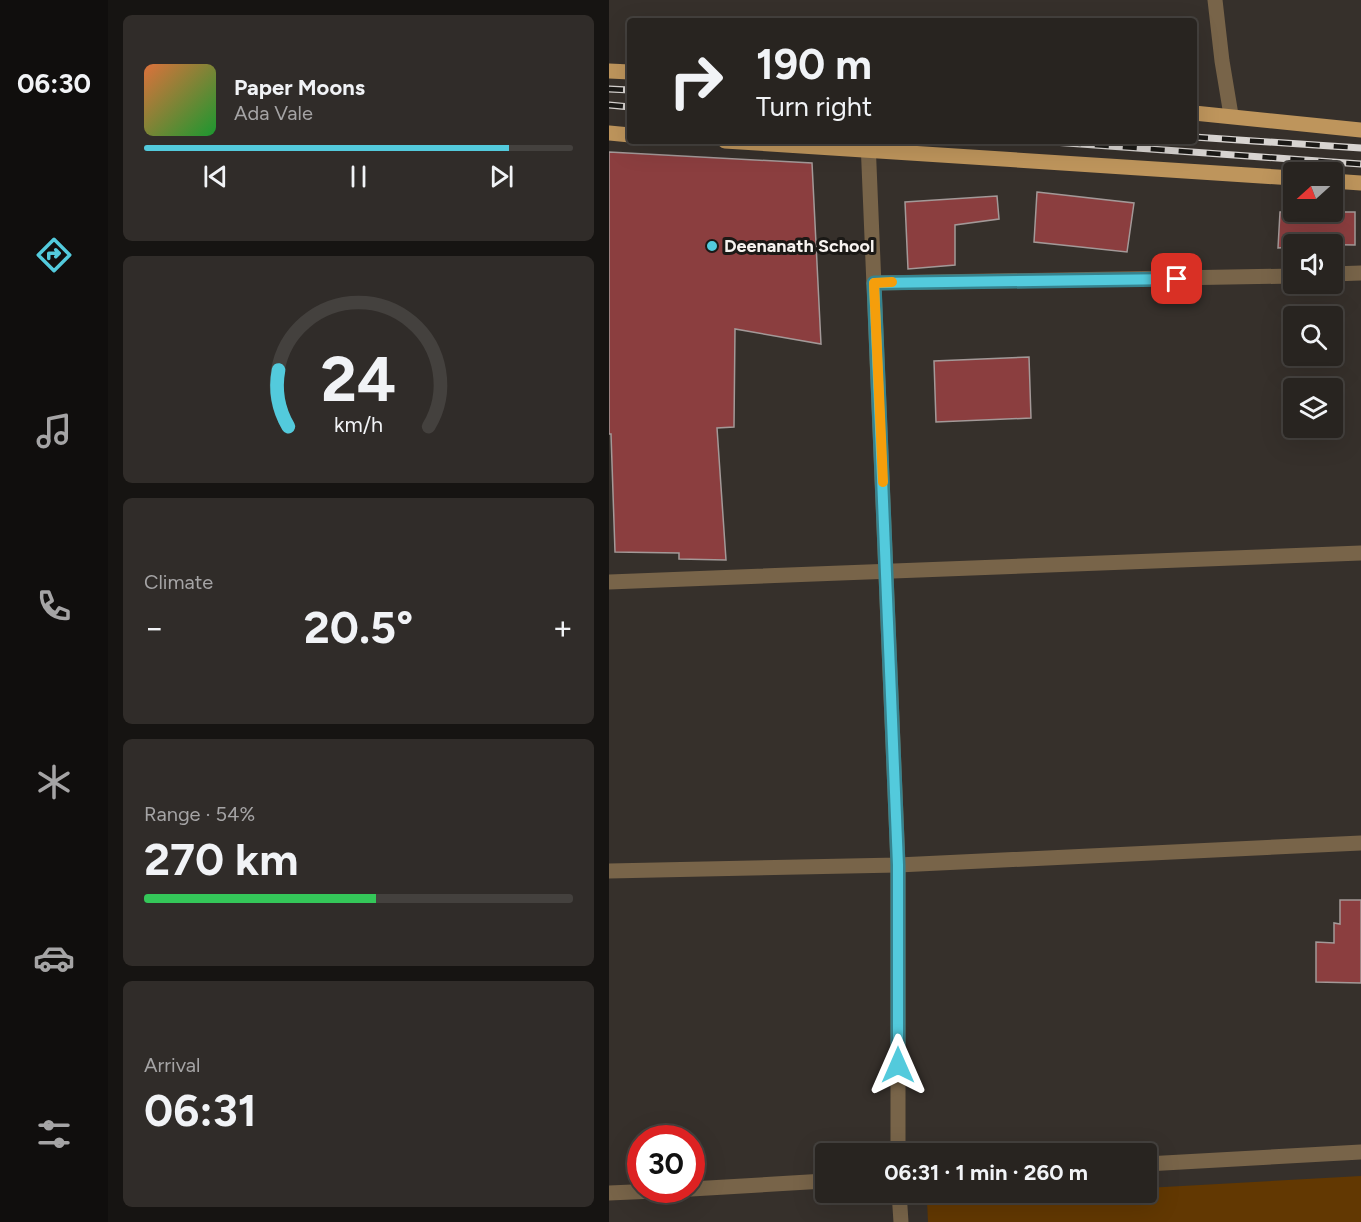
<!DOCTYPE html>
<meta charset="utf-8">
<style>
:root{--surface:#282420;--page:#302c29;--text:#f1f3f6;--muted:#a5a4a5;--line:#44413e;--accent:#53cadc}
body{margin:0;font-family:Figtree,sans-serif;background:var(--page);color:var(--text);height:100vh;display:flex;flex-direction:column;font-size:22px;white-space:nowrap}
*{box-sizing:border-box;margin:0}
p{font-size:20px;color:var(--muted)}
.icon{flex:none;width:33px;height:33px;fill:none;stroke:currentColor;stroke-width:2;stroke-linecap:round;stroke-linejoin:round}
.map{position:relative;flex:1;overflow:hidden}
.side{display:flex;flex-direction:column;gap:15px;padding:15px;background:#161412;width:501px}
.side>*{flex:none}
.top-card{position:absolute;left:18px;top:18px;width:570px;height:126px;border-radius:6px;box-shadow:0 6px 24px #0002,0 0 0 2px var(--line);background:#282420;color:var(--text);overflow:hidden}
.needle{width:39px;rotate:249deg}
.buttons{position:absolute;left:674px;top:162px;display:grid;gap:12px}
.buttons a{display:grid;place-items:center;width:60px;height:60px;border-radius:6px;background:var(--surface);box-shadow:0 6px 24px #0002,0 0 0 2px var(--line);font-size:30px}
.speed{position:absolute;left:18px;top:1125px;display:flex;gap:12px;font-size:30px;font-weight:700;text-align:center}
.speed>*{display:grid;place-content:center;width:78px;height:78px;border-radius:50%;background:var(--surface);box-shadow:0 6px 24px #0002,0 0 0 2px var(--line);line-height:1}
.speed .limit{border:9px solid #d22;background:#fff;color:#111}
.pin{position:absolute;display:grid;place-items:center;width:51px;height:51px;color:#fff;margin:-26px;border-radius:12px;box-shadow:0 3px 9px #0006}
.me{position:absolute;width:66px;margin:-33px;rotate:0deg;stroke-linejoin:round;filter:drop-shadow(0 0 4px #0008)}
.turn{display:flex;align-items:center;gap:21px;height:126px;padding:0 30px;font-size:27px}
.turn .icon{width:78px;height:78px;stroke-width:2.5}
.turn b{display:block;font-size:42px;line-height:51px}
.big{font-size:45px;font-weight:700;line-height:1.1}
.side .widget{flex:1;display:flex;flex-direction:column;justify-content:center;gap:9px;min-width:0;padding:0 21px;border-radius:9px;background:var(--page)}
.side .dial{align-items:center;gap:0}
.dial svg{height:156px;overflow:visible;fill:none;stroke:var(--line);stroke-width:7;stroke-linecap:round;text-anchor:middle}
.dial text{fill:var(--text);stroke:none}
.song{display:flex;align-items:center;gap:18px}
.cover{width:72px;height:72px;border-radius:9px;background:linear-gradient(135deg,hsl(20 70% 55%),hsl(130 70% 35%))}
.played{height:6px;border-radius:3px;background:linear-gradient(90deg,var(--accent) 85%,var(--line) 85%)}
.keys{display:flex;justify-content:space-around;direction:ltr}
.heat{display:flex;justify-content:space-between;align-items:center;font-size:33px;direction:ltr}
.charge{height:9px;border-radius:4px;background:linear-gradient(90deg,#34c759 54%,var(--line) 0)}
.trip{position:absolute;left:206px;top:1143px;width:342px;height:60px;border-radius:6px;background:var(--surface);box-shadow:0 6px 24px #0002,0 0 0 2px var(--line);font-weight:700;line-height:60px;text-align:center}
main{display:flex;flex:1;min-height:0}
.tabs{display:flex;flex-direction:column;width:108px;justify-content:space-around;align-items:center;background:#100e0d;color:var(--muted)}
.tabs .icon{width:42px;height:42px}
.tabs .current{color:var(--accent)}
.tabs b{font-size:27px;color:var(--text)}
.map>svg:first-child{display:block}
.green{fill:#623802}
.building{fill:#8b3e3f;stroke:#a39998;stroke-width:1.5}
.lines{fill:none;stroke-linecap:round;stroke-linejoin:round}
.minor{stroke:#786449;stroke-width:15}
.major{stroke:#be955c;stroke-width:15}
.rail-casing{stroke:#d8d4d1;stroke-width:7}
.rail{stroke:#1b1916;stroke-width:4.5;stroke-dasharray:14;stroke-linecap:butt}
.route-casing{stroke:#36838f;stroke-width:15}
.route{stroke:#53cadc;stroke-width:10}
.slow{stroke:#f59e0b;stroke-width:10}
.poi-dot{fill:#53cadc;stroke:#1b1916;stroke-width:2}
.labels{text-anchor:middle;stroke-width:6;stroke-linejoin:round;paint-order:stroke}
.poi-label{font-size:18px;font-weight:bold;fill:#f7f3f0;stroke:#1b1916;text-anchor:start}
</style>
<main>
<nav class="tabs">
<b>06:30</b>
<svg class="icon current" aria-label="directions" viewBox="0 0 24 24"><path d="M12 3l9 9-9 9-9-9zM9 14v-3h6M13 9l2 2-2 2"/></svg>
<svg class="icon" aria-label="music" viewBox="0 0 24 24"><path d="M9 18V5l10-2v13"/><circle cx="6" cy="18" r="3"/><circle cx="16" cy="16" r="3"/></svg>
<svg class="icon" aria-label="phone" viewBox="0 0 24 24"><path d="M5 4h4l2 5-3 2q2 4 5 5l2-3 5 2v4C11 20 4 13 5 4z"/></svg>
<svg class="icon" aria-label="climate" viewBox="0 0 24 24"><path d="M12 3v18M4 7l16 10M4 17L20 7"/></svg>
<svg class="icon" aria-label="car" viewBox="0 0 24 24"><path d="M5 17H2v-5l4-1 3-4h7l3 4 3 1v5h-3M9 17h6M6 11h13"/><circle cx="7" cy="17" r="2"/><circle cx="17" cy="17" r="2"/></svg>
<svg class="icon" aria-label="filters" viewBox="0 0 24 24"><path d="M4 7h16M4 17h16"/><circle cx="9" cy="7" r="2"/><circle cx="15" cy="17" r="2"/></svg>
</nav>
<section class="side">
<div class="widget">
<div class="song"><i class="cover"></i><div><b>Paper Moons</b><p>Ada Vale</p></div></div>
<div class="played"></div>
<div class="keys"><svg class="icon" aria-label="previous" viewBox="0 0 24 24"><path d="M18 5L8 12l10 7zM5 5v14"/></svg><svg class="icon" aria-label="pause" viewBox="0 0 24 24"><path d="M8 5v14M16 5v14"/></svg><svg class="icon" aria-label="next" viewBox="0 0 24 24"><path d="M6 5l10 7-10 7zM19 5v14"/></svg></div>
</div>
<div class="widget dial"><svg viewBox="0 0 100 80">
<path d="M14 69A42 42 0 1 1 86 69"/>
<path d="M14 69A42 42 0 0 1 9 40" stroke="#53cadc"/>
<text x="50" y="56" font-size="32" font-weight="700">24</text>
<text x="50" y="72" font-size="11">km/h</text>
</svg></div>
<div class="widget"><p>Climate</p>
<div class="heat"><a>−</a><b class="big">20.5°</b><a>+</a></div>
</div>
<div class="widget"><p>Range · 54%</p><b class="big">270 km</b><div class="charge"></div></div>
<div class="widget"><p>Arrival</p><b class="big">06:31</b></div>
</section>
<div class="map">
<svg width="752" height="1222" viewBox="0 0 752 1222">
<rect width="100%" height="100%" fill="#36302b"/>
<path class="green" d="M752 1176V1222H319L318 1200 453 1193 537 1192V1188Z"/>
<g class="building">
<path d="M0 152 203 163 212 344 126 329 125 427 108 428 117 560 70 559V553L6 552 2 434H0Z"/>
<path d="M428 192 525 203 518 252 425 242Z"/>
<path d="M388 196 390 219 346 225V265L299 269 296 202Z"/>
<path d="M671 212H746V245L684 244V247L669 248Z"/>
<path d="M420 357 422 418 327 422 325 361Z"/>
<path d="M731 900H752V983L707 982V942L725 943V923L731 924Z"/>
</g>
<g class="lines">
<g class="minor">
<path d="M606 0 613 61 622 115"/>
<path d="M259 141 289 865V1154"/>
<path d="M723 274 752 273"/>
<path d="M265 283 684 276"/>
<path d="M0 582 752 553"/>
<path d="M0 871 289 865 752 843"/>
<path d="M537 1164 752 1152"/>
<path d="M82 1189 216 1181"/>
<path d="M290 1192 292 1222"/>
<path d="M0 1193 69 1190"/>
</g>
<g class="major">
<path d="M0 71 21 72"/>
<path d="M585 113 752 130"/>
<path d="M0 133 21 135"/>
<path d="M116 141 684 178"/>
<path d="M723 181 752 183"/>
</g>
<g class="rail-casing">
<g id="rail">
<path d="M0 89 21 90"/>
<path d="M0 105 21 107"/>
<path d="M585 137 752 148"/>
<path d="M430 141 752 164"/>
</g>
</g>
<use href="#rail" class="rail"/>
</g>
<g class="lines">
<g class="route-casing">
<path id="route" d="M289 1065V865L265 283 568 279"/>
</g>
<use href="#route" class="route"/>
<path class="slow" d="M274 482 265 283 283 282"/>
</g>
<circle class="poi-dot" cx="103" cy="246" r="6"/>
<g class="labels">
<g class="poi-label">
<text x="115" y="252">Deenanath School</text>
</g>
</g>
</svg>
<div class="buttons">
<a><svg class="needle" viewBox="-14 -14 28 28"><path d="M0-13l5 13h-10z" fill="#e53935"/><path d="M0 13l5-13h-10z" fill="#a5a4a5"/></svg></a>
<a><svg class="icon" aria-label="sound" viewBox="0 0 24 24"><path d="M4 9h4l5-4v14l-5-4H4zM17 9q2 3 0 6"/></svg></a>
<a><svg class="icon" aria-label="search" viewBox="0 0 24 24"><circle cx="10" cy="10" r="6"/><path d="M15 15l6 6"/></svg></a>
<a><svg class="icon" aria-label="layers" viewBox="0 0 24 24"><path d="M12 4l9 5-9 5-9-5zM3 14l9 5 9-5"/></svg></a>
</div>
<div class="speed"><div class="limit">30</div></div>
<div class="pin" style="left:568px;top:279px;background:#d93025"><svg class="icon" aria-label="arrive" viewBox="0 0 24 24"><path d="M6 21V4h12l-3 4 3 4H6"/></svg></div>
<svg class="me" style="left:289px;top:1065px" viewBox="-20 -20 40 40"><path d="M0-17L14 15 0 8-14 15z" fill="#53cadc" stroke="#fff" stroke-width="4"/></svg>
<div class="trip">06:31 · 1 min · 260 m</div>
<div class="top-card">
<div class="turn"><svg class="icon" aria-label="right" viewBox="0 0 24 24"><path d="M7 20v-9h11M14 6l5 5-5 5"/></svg><div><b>190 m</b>Turn right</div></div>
</div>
</div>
</main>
